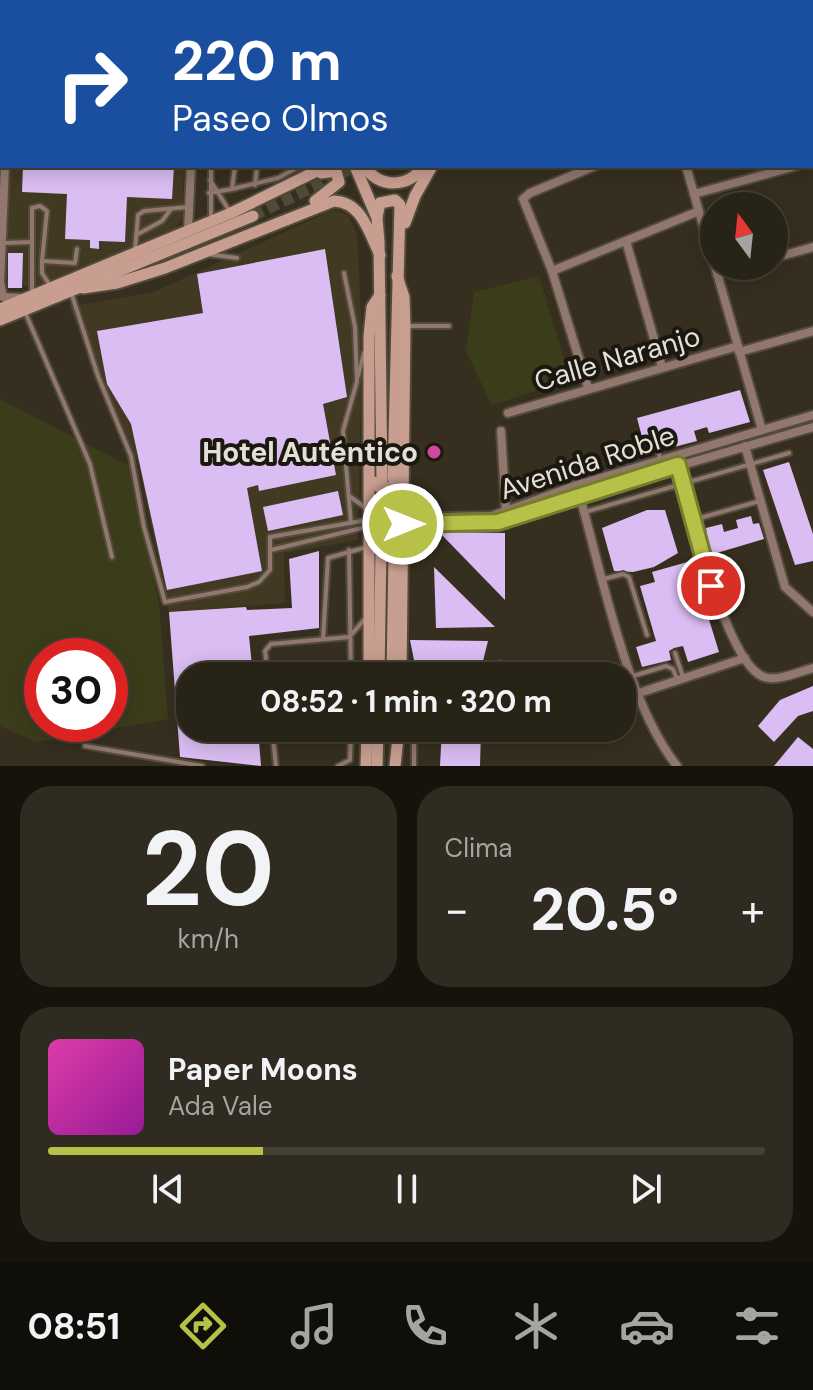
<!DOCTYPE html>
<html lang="es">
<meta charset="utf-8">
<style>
:root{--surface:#282317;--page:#302b20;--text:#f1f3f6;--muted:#a5a4a1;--line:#444036;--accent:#b7c147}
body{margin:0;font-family:"DM Sans",sans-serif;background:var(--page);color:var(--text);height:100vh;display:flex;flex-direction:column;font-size:30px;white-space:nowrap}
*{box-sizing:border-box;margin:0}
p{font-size:26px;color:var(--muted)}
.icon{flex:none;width:44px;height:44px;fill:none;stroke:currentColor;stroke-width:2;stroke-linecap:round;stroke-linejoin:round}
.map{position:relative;height:766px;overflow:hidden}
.side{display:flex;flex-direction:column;gap:20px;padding:20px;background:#16130d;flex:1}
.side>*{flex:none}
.guide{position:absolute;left:0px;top:0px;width:814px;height:168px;box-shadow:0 4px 20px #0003,0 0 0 2px var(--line);background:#1a4fa0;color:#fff;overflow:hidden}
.needle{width:52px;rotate:345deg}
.controls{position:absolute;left:700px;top:192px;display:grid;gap:16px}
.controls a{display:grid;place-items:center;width:88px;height:88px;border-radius:50%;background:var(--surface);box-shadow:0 4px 20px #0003,0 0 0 2px var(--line);font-size:40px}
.speed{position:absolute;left:24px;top:638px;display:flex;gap:16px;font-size:40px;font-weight:700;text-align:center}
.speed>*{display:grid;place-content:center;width:104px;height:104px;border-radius:50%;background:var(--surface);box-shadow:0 4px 20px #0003,0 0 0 2px var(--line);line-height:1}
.speed .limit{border:12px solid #d22;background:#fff;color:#111}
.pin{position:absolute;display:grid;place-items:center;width:68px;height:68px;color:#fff;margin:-34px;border:4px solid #fff;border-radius:50%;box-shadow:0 2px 8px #0007}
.me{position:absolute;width:88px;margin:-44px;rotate:90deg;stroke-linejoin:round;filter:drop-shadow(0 0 6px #0008)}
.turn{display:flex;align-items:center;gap:28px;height:168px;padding:0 40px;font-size:36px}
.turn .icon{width:104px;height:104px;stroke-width:2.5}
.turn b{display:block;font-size:56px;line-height:68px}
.big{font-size:60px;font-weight:700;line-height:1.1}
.side .widget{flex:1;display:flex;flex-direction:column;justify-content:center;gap:12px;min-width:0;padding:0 28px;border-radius:32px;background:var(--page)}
.side .dial{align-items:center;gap:0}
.dial b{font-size:104px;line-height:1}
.song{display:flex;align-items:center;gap:24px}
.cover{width:96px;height:96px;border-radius:12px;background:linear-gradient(135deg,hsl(320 70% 55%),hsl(300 70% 35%))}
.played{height:8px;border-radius:4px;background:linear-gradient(90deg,var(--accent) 30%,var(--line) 30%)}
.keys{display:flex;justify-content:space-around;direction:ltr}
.heat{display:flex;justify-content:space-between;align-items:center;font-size:44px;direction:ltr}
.side .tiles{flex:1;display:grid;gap:20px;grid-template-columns:1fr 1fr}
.widget:last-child{grid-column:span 2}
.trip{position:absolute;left:176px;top:662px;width:460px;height:80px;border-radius:32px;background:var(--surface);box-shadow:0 4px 20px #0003,0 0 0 2px var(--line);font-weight:700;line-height:80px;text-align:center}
.menu{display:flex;height:128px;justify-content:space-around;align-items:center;background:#100e09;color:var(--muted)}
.menu .icon{width:56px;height:56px}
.menu .selected{color:var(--accent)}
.menu b{font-size:36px;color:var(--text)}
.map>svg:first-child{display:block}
.built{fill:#423922}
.green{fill:#3b3d1a;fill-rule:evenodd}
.building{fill:#dabdf2}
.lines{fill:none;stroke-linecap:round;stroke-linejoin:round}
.secondary-tunnel{stroke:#504a3a;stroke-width:11;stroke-dasharray:11 5.5;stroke-linecap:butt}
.lane-casing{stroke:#524b3c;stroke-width:8}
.street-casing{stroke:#524b3c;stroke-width:12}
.secondary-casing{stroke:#524b3c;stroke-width:15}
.lane{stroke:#91776e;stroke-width:4}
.street{stroke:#91776e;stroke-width:8}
.secondary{stroke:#c89e90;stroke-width:11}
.route-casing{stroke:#777d2e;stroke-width:20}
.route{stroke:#b7c147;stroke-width:14}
.hotel-dot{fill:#d1479c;stroke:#1b1811;stroke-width:3}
.labels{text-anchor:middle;stroke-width:8;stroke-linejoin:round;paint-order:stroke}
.street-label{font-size:28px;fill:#e4e0d6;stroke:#1b1811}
.poi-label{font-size:28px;font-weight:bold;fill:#e4e0d6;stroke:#1b1811;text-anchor:end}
</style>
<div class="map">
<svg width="813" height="766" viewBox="0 0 813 766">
<rect width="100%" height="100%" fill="#362f1f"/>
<g class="built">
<path d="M10 166H184L182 218 173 232 36 286 8 288 5 284Z"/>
<path d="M333 210 348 215 357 235 362 333 358 540 284 553 285 603 169 612 139 465 69 307 154 292Z"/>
</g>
<g class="green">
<path d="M539 276 570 380 492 405 466 351 474 292Z"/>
<path d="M0 399 131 467 159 603 168 719 37 742 0 726ZM42 656H110V724H42Z"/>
</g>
<g class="building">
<path d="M23 166H174L172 199 127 197 125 242 99 241V249L90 248V240L65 239 67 194 22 192Z"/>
<path d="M325 249 347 397 323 404 336 475 259 491 258 485 247 488 262 571 167 590 131 424 107 384 97 331 203 313 197 274Z"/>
<path d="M8 253H23L22 288H8Z"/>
<path d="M740 390 750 422 709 433 707 427 694 431 697 441 670 448 665 431 642 437 637 418Z"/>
<path d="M789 462 813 534V561L795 565 763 470Z"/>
<path d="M338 491 343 515 268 531 263 507Z"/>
<path d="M647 510H665L678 553 654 567 633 572 614 571 602 528Z"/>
<path d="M751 516 753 524 759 523 764 539 710 555 706 528 722 524 724 532 738 528 736 520Z"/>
<path d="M439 532 505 533V600Z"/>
<path d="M319 551V628L249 636 253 676H190V728H258L261 766 180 757 169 612 246 607 247 610 292 608 289 559Z"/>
<path d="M691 561 719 652 688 662 683 646 674 648 669 651 671 660 642 667 636 647 656 641 640 586 655 582 652 572Z"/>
<path d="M434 567 495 627 436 628Z"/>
<path d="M410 640 488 641 483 661 468 675 431 676 414 660Z"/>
<path d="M813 686V711L798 716 774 742 758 726 780 700Z"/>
<path d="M442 728H481L480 766H440Z"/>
<path d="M798 737 813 749V766H774Z"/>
</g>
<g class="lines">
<g class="secondary-tunnel">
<path d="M253 216 357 166"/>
<path d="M393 480 394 555"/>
<path d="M381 551 382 483"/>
</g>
<g class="lane-casing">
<g id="lane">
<path d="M211 166V219"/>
<path d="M210 180 230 212"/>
<path d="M255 185 257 166"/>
<path d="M232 189 278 178 300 166"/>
<path d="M209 193 232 189 235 166"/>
<path d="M136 235 162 221 171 209"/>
<path d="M32 242V295"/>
<path d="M4 243 32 242V208L40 206 47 211 42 261 75 263 77 249"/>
<path d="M135 251 138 215 144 211 188 207"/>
<path d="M207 254 237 258"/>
<path d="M42 261V273L51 287"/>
<path d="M344 273 355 327 357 381 343 431 351 523"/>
<path d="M71 292 98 376 131 456 144 527 165 602 247 587 259 582 270 570V537L367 520"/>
<path d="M25 312 90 464 112 557"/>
<path d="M407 326H449"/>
<path d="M358 376 364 353"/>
<path d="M654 436 660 458"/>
<path d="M349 496 366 508"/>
<path d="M585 512 789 453"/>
<path d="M693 520 760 501"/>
<path d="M271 550 366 527"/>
<path d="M349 550 351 676"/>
<path d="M604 579 623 574 629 577 647 635"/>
<path d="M323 639 328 558 367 547"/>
<path d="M675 653 683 677"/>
<path d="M268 676 265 651 271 644 349 637 365 619"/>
<path d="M493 676 500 663"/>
<path d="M633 676 666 666 673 669 677 679"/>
<path d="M272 728 276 766"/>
<path d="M85 746 202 766"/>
<path d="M338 766 350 760 351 728"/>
<path d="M414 766V728"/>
</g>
</g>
<g class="street-casing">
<g id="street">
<path d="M812 80 813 79"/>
<path d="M0 141H2"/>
<path d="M812 161H813"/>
<path d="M5 166 0 282 3 297 21 298"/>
<path d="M686 166 714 264"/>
<path d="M694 194 796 166"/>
<path d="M188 231 191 166"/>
<path d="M626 241 662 367"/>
<path d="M774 258 813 247"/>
<path d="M715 266 762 430"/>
<path d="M552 271 699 211"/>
<path d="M717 274 746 266"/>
<path d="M739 352 813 331"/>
<path d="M588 388 552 271 523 199 530 193 595 166"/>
<path d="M508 413 738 346"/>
<path d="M501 431 506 513"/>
<path d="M745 446 785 587 813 612"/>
<path d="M678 465C689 507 725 655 760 675 773 684 798 672 813 668"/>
<path d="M578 490C602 572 625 700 677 766"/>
<path d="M369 519 492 516 577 485 813 415"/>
<path d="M369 526 498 522 579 495 813 427"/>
<path d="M639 693 745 658"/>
</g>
</g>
<g class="secondary-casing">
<g id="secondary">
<path d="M260 0 291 2"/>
<path d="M331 0 333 2"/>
<path d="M520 0 559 2"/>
<path d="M366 2 369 0"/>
<path d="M394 2 398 0"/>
<path d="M675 2 687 0"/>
<path d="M759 2 765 0"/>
<path d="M793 2 799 0"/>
<path d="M0 44H2"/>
<path d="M355 166 377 218 379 242 382 483"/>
<path d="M364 166C380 189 408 188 424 166"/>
<path d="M315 201 339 182 336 171 321 173"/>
<path d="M377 217 380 203 395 200 400 205 393 478"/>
<path d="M405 223 415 196 432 166"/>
<path d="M397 276 404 297 405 326 401 676"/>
<path d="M83 288 117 283 165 268 334 201C362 202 369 233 380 255"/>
<path d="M0 309 231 213 327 166"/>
<path d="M0 320 253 216"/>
<path d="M374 482 380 488H390L403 475"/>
<path d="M369 676V336L372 307 380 295"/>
<path d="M379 676 381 551"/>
<path d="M392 676 394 555"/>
<path d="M366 766 367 728"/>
<path d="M377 766 378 728"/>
<path d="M395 766 399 728"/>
</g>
</g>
<use href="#lane" class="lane"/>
<use href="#street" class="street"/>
<use href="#secondary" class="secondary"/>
</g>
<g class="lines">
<g class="route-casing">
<path id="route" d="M403 524 498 522 678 465 711 586"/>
</g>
<use href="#route" class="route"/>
</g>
<circle class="hotel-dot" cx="434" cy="452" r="8"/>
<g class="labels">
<g class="street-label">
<text transform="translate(617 358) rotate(-16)" y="10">Calle Naranjo</text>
<text transform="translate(587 462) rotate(-18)" y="10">Avenida Roble</text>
</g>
<g class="poi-label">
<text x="418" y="462">Hotel Auténtico</text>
</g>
</g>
</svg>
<div class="controls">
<a><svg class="needle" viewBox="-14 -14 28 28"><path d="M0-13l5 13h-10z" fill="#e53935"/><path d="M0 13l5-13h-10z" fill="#a5a4a1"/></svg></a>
</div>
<div class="speed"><div class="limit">30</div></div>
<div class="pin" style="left:711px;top:586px;background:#d93025"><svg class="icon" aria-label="arrive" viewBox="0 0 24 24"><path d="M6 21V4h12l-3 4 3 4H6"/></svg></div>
<svg class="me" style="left:403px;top:524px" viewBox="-20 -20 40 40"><circle r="17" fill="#b7c147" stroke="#fff" stroke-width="3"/><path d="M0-11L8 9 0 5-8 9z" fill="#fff"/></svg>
<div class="trip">08:52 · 1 min · 320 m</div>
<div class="guide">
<div class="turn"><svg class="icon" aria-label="right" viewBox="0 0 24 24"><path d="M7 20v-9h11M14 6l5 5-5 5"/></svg><div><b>220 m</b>Paseo Olmos</div></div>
</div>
</div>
<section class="side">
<div class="tiles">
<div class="widget dial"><b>20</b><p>km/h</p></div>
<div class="widget"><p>Clima</p>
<div class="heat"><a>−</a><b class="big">20.5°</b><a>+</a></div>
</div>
<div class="widget">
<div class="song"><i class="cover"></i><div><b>Paper Moons</b><p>Ada Vale</p></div></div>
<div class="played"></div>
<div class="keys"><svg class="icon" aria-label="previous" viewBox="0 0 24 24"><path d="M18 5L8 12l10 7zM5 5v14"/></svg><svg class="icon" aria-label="pause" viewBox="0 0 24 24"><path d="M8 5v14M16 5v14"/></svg><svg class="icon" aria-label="next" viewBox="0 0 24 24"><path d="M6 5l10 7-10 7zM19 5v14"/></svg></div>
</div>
</div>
</section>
<nav class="menu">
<b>08:51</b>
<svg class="icon selected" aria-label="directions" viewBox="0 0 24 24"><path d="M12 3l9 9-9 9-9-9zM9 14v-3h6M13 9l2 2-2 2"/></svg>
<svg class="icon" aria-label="music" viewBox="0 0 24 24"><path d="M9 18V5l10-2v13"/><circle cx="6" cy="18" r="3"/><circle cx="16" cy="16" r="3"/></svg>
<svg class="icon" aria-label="phone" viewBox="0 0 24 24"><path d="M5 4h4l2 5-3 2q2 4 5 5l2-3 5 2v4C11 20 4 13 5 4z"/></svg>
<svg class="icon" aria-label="climate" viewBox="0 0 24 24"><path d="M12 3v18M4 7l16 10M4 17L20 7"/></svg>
<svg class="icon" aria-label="car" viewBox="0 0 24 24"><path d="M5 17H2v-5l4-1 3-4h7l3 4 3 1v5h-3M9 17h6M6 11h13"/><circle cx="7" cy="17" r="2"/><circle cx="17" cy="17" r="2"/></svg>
<svg class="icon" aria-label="filters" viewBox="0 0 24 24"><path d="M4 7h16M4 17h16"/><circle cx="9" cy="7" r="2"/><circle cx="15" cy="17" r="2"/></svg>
</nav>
